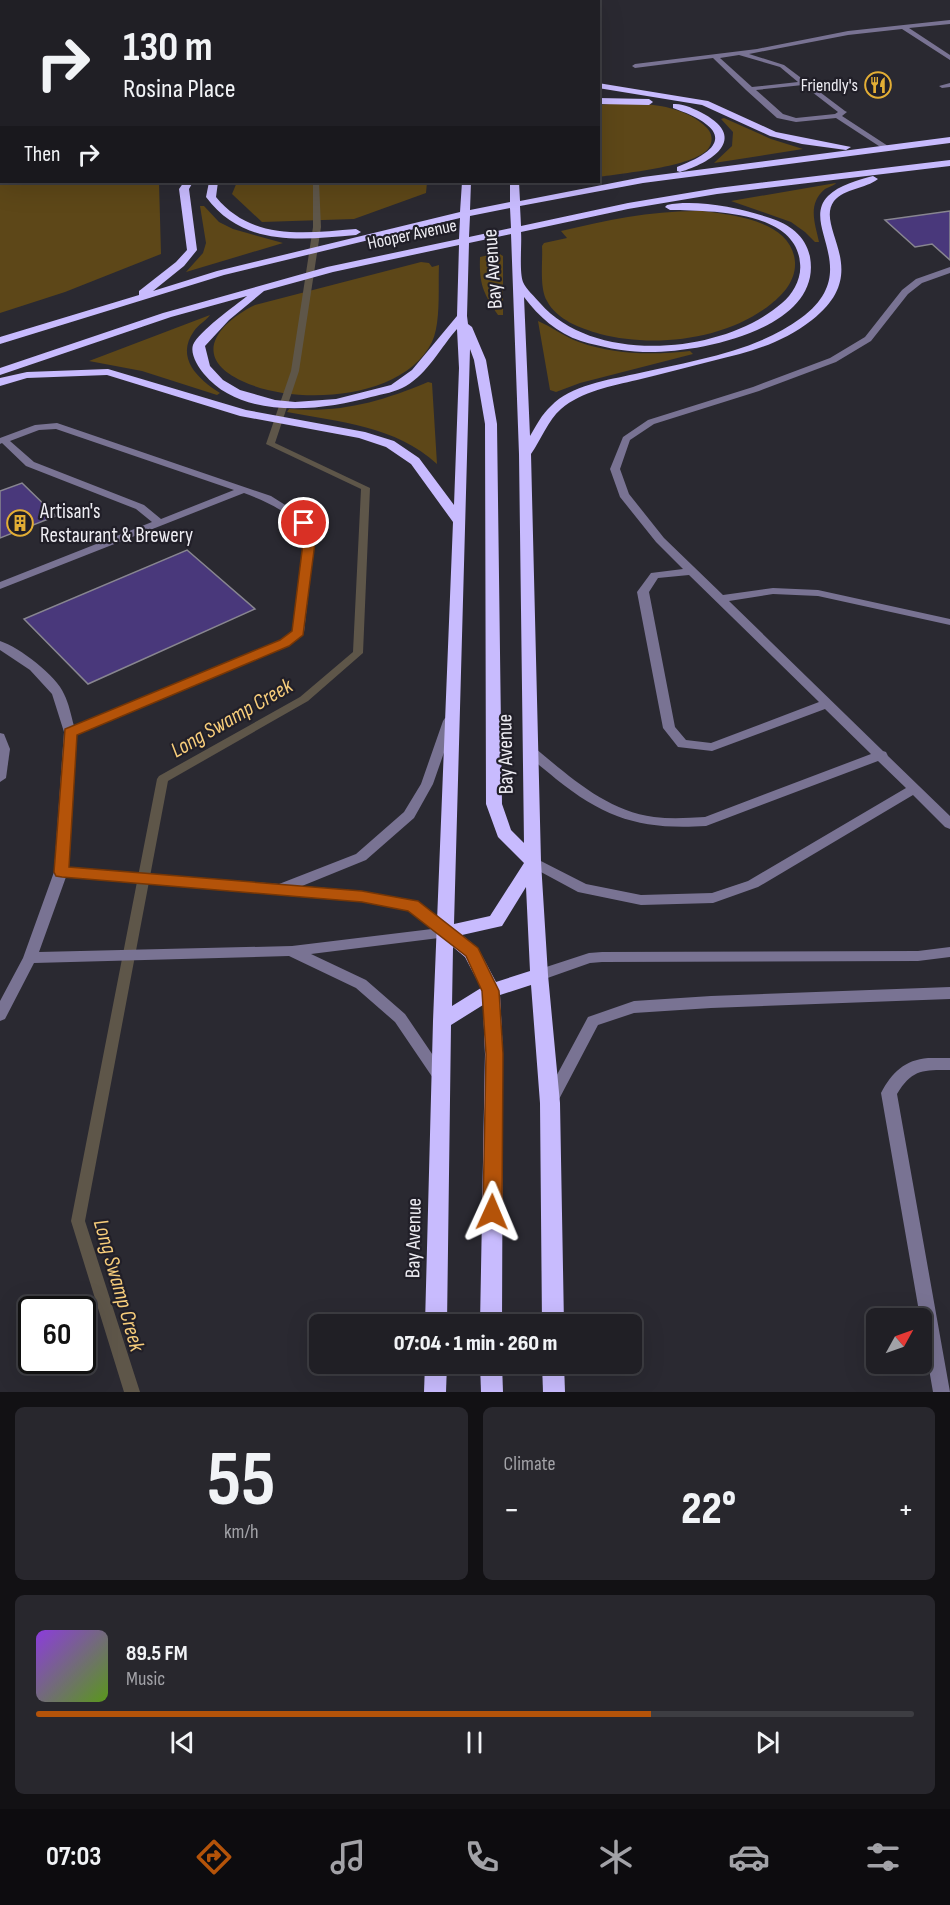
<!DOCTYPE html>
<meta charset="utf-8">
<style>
:root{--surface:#201f25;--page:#28272d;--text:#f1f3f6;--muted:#a2a2a7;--line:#3d3d42;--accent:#b45309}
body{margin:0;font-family:"Sofia Sans Condensed",sans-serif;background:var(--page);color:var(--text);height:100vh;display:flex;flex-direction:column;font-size:22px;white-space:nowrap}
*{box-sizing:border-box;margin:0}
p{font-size:20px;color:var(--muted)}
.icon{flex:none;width:33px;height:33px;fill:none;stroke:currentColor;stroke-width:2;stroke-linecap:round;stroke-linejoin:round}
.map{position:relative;height:1392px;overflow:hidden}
.panel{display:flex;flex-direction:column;gap:15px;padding:15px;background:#121114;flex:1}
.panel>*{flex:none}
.banner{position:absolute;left:0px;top:0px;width:600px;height:183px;box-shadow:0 6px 24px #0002,0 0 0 2px var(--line);background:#201f25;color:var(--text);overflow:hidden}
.needle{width:39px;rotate:50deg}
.buttons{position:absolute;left:866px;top:1308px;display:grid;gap:12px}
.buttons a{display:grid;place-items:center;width:66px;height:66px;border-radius:9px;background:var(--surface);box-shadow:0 6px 24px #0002,0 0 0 2px var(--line);font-size:30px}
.speed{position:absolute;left:18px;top:1296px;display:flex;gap:12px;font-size:30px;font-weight:700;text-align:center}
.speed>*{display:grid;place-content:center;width:78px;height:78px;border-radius:50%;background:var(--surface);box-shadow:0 6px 24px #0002,0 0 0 2px var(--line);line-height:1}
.speed .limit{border:3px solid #111;border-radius:9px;background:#fff;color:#111}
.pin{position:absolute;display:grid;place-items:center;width:51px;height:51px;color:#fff;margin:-26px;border:3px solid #fff;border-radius:50%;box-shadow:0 2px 6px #0007}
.me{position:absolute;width:66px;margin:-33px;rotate:1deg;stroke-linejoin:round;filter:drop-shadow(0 0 4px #0008)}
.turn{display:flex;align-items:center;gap:21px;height:126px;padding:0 24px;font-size:27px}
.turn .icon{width:78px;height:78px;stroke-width:2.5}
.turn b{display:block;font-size:42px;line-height:51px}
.then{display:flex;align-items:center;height:57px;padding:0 24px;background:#0003;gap:12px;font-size:22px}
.big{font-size:45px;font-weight:800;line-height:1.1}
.panel .card{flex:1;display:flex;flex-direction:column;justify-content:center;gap:9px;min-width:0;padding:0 21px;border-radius:9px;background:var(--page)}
.panel .dial{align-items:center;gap:0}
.dial b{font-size:78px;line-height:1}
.song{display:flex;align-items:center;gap:18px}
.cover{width:72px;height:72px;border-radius:9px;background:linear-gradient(135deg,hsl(270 70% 55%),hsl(90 70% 35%))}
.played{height:6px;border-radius:3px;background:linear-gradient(90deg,var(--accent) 70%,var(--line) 70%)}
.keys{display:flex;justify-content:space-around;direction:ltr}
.heat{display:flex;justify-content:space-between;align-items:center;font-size:33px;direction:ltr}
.panel .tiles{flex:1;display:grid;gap:15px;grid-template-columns:1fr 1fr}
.card:last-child{grid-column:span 2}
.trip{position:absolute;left:309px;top:1314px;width:333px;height:60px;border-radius:9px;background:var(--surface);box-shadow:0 6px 24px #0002,0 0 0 2px var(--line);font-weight:800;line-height:60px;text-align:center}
.dock{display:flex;height:96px;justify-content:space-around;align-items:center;background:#0d0c0f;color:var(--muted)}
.dock .icon{width:42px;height:42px}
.dock .on{color:var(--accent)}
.dock b{font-size:27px;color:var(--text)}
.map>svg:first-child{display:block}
.green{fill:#5d4718}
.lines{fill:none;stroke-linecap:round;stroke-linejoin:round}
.stream{fill:#5e5649;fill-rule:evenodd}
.building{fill:#49387b;stroke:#888690;stroke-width:1.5}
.lane{fill:#797393;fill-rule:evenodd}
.primary{fill:#c8bbfe;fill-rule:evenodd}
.route{fill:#b45309;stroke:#753606;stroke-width:1.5}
.labels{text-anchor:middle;stroke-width:4.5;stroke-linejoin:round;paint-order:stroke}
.far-poi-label{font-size:18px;fill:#eeedf3;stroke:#211f28;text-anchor:end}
.far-street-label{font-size:18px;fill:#eeedf3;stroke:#211f28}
.street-label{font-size:21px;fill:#eeedf3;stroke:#211f28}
.poi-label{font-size:21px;fill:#eeedf3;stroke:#211f28;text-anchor:start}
.water-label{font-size:22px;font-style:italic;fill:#f7cd7b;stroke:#211f28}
</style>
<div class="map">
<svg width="950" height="1392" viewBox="0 0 950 1392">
<rect width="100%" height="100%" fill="#2a2931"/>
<g class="green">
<path d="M0 0H433L2 2V182H159L161 254 65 292 0 313Z"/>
<path d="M599 105C632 101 682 102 707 128 713 134 713 143 708 149 693 167 623 173 599 177Z"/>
<path d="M724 118 771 139 803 149 714 163 732 146 733 132 721 119Z"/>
<path d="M237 182H427L426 193 354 219 262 222 232 194Z"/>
<path d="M836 183C835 185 829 187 825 189 807 204 815 223 819 242H815L805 232 791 222 731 201Z"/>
<path d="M200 206H204L219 222 233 229 283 243 186 272 203 253 206 243Z"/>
<path d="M702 211C734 215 792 221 795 262 796 280 784 294 771 304 726 340 654 348 600 334 580 328 557 320 547 301 539 287 543 262 542 246L544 243 567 238 561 231C607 220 655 210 702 211Z"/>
<path d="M498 253 503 256V315H498C483 293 479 284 480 257Z"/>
<path d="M421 262 429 263 432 267 439 265C438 287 441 323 432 342 403 401 294 406 242 381 190 357 218 323 255 305Z"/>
<path d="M210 315C208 319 198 325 194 331 175 358 198 379 220 393L217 395 142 371 89 361Z"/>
<path d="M538 321C552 327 565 337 579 342 615 355 653 355 690 351L693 354 580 383 556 392 550 390Z"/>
<path d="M428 382 432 383 437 464C396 426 339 422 287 412L289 409C341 413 380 402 428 382Z"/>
</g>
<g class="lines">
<g class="stream">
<rect x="356" y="0" width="6" height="2"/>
<path d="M313 182H319L321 227 299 371 275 443 370 488 363 653 308 701 168 781 85 1221 140 1392H124L71 1221 157 779 159 776 300 697 353 652 361 489 266 444 291 371 313 227Z"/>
</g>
</g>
<g class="building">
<path d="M950 211V260L932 244 915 247 885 220Z"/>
<path d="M22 483 56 516 0 538V491Z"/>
<path d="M187 550 255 609 88 684 24 619Z"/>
</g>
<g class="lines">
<g class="lane">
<path d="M950 20V24L909 28 950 55V60L902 29 848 35 749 54 784 65 845 111 847 112 842 116 888 146V150H885L836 118 796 122 777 118 746 90 713 58 635 68 632 66 635 64 757 49 848 31ZM739 55 780 67 798 82 752 87 720 58ZM803 85 838 112 835 114 796 118 783 114 756 90Z"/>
<path d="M950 83V87L942 88 939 86Z"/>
<path d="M950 267V273L922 283 908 294 871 341 836 362 759 391 654 424 630 440 620 469 629 494 664 538 723 595 773 588 818 590 950 619V625L818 596 773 594 729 601 883 751 886 752 888 756 950 816V829L945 827 913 795 758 887 713 903 641 905 578 892 528 865 526 862 528 859 533 857 586 884 641 895 712 893 748 881 906 788 878 761 706 826C642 830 606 819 556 779 546 770 533 762 525 751L531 747 535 748C570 777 607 811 654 817 671 819 688 818 705 817L871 754 825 709 712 751 678 747 663 728 637 592 651 573 683 569 656 542 620 497 610 469 623 437 648 420 753 387 830 358 865 337 902 290 916 279ZM689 575 819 702 711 743 686 740 675 727 649 592 658 578Z"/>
<path d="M57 423 271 496 301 515 315 535 304 632 289 646 76 734 68 868 279 884 356 854 404 812 421 784 443 721 445 718H453L455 721 433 784 414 818 366 860 302 886 362 891 417 902 452 928 454 932 452 936 447 937 311 954 366 980 405 1014 445 1073 448 1077 445 1081 440 1083 435 1081 395 1022 356 988 289 956 34 963 5 1019 0 1021V1001L23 958 54 872 64 732 52 694 30 670 0 650V641C19 647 57 676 64 694 69 704 71 715 74 726L281 640 292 631 305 535C292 512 267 502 244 493L0 589V582L152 522 136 509 26 466 2 443 0 444V438L35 425ZM56 429 234 490 161 519 144 505 34 462 10 441 39 430ZM66 877 362 901 408 910 432 929 292 946 39 952Z"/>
<path d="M0 733 4 734 10 749 6 778 0 782Z"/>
<path d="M950 947V957L918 961 602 962 590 963 539 981 534 979 532 975 534 971 589 953 602 952 918 951Z"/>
<path d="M950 987V999L711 1008 634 1013 598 1025 557 1103 552 1105 547 1103 544 1099 588 1017 634 1001 711 996Z"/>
<path d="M928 1058H950V1070C923 1070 912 1069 897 1094L950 1392H933L881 1093C892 1072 905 1060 928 1058Z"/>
</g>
<g class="primary">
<rect x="469" y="0" width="8" height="2"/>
<rect x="494" y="0" width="8" height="2"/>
<path d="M598 83 708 101 776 132 851 147 846 150 802 144 770 136 702 105 598 88Z"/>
<path d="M598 98 649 99 653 102 649 105 598 104Z"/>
<path d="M673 104C683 103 695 109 704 114 749 139 711 163 680 172L677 171V167C733 146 724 126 673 108Z"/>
<path d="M950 137V143L643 183 520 206 521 226 628 203 717 188 950 160V166L717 194 628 209 521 232C522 244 519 271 523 282 526 289 535 297 540 303 595 366 724 354 782 303 793 294 802 278 800 263 796 210 710 211 670 210L665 207 667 205C696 199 741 208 770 218 789 224 806 236 810 257 823 330 695 354 643 352 622 351 601 347 581 341 557 333 539 317 524 297L530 436C536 426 542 414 551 406 571 385 608 380 635 374 690 361 756 352 801 318 865 271 799 225 828 196 839 185 858 180 873 176L878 179C865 189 845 188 834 201 814 228 875 271 812 320 781 344 750 352 712 361 687 367 663 374 637 380 612 386 582 391 561 409 548 420 541 440 531 454L541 862 548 975 560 1103 564 1324H542L540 1103 531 985 500 995 503 1054 502 1324H480L485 1054 483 1005 451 1025 447 1324H425L433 1021 453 522 411 464 386 447 359 438 240 416 107 375 27 378 0 386V378L27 372 108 369 246 410 365 432 394 441 419 458 454 505 459 368 457 329C441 347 428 373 406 386 396 392 383 394 371 397 321 411 242 420 204 374 198 367 190 354 193 345 198 332 236 305 247 296L171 317 0 375V368L163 313 327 267 459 239 460 218 224 275 0 344V337L139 295V291L176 262 187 250 179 189 184 182H193L189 189 197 250 184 266 153 291 217 271 460 212 462 182H471L470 210 510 202V182H519L520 201 643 177ZM510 208 511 228 469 237 470 216ZM511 234 519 454 524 843 511 830 502 804 497 424 486 360 472 327 468 324 467 316 469 243ZM459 245 457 316 412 370 391 385 336 399 295 402 275 400 240 390 223 380 210 366 205 346 229 320 264 291 333 272ZM470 349 474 360 485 424 486 804 498 837 524 863 490 916 454 924ZM526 887 530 971 496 982 478 948 462 935 502 926ZM453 947 465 957 481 988 452 1006Z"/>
<path d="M209 182H218L216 197C252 241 305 233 356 229L361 232 356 235C300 240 243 247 206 197Z"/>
<path d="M425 1364H447L446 1392H424Z"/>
<path d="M480 1364H502L503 1392H481Z"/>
<path d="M542 1364H564L565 1392H543Z"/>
</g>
</g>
<path class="route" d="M304 520 309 521 316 535 303 635 289 646 77 735 69 867 362 891 412 900 418 901 478 948 499 991 503 1054 502 1212 499 1218 492 1220 486 1218 483 1212 486 1054 482 991 466 956 408 911 362 902 62 877 56 876 54 872 65 729 280 640 292 631 304 535 299 523Z"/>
<defs>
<g id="restaurant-ring" transform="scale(1.35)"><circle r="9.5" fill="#211f28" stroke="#e3ae35" stroke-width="1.5"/><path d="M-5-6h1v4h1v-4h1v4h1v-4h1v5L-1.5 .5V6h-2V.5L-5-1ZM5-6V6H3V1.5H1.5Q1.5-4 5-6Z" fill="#e3ae35"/></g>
<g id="building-ring" transform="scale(1.35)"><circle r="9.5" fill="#211f28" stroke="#e3ae35" stroke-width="1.5"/><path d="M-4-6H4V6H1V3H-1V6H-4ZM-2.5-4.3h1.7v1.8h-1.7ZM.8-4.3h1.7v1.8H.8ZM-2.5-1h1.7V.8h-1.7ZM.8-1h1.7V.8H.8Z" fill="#e3ae35"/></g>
</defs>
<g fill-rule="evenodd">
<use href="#restaurant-ring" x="878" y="85"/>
<use href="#building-ring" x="20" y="523"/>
</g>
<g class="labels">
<g class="far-poi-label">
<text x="858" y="91">Friendly's</text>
</g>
<g class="far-street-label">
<text transform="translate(412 234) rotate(-12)" y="6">Hooper Avenue</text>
</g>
<g class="street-label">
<text transform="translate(492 269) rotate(-94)" y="7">Bay Avenue</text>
<text transform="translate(505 754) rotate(-91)" y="7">Bay Avenue</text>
<text transform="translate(413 1238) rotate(-89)" y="7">Bay Avenue</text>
</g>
<g class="poi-label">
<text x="40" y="518">Artisan's<tspan x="40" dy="24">Restaurant &amp; Brewery</tspan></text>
</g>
<g class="water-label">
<text transform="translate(231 717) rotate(-30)" y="8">Long Swamp Creek</text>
<text transform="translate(120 1285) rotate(74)" y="8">Long Swamp Creek</text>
</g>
</g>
</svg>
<div class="buttons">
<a><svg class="needle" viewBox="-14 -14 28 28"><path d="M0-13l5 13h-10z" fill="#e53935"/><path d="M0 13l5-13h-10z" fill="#a2a2a7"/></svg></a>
</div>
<div class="speed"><div class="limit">60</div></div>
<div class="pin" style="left:304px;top:523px;background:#d93025"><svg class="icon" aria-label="arrive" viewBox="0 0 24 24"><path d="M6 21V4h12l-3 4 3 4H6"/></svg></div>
<svg class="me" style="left:492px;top:1212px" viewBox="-20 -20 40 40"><path d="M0-17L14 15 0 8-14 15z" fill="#b45309" stroke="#fff" stroke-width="4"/></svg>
<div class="trip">07:04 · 1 min · 260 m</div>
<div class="banner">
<div class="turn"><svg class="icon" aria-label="right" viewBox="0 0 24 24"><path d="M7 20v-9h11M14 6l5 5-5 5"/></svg><div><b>130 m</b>Rosina Place</div></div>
<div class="then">Then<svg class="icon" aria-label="right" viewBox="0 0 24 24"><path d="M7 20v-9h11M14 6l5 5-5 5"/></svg></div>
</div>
</div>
<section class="panel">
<div class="tiles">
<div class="card dial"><b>55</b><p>km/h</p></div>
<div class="card"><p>Climate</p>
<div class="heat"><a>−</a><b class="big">22°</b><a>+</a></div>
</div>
<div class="card">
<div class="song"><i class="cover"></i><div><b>89.5 FM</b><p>Music</p></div></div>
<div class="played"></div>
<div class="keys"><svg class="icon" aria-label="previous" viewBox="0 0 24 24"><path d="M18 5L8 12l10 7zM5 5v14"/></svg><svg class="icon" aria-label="pause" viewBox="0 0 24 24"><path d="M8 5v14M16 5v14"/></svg><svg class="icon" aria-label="next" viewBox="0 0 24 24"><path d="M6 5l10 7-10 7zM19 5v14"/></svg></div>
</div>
</div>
</section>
<nav class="dock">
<b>07:03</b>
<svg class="icon on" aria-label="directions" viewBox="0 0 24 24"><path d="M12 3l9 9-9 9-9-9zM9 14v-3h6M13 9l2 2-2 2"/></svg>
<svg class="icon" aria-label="music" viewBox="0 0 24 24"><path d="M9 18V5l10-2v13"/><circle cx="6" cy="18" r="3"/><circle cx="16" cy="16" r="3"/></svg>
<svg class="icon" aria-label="phone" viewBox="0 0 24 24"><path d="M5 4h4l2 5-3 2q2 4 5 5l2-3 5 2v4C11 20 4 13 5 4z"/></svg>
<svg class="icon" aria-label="climate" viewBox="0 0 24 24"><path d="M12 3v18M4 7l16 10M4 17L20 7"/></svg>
<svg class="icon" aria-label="car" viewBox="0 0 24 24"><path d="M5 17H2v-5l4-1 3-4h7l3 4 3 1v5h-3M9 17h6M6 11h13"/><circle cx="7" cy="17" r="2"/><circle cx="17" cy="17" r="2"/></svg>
<svg class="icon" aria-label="filters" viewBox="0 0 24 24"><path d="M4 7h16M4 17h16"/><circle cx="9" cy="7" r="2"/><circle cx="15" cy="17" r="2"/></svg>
</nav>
